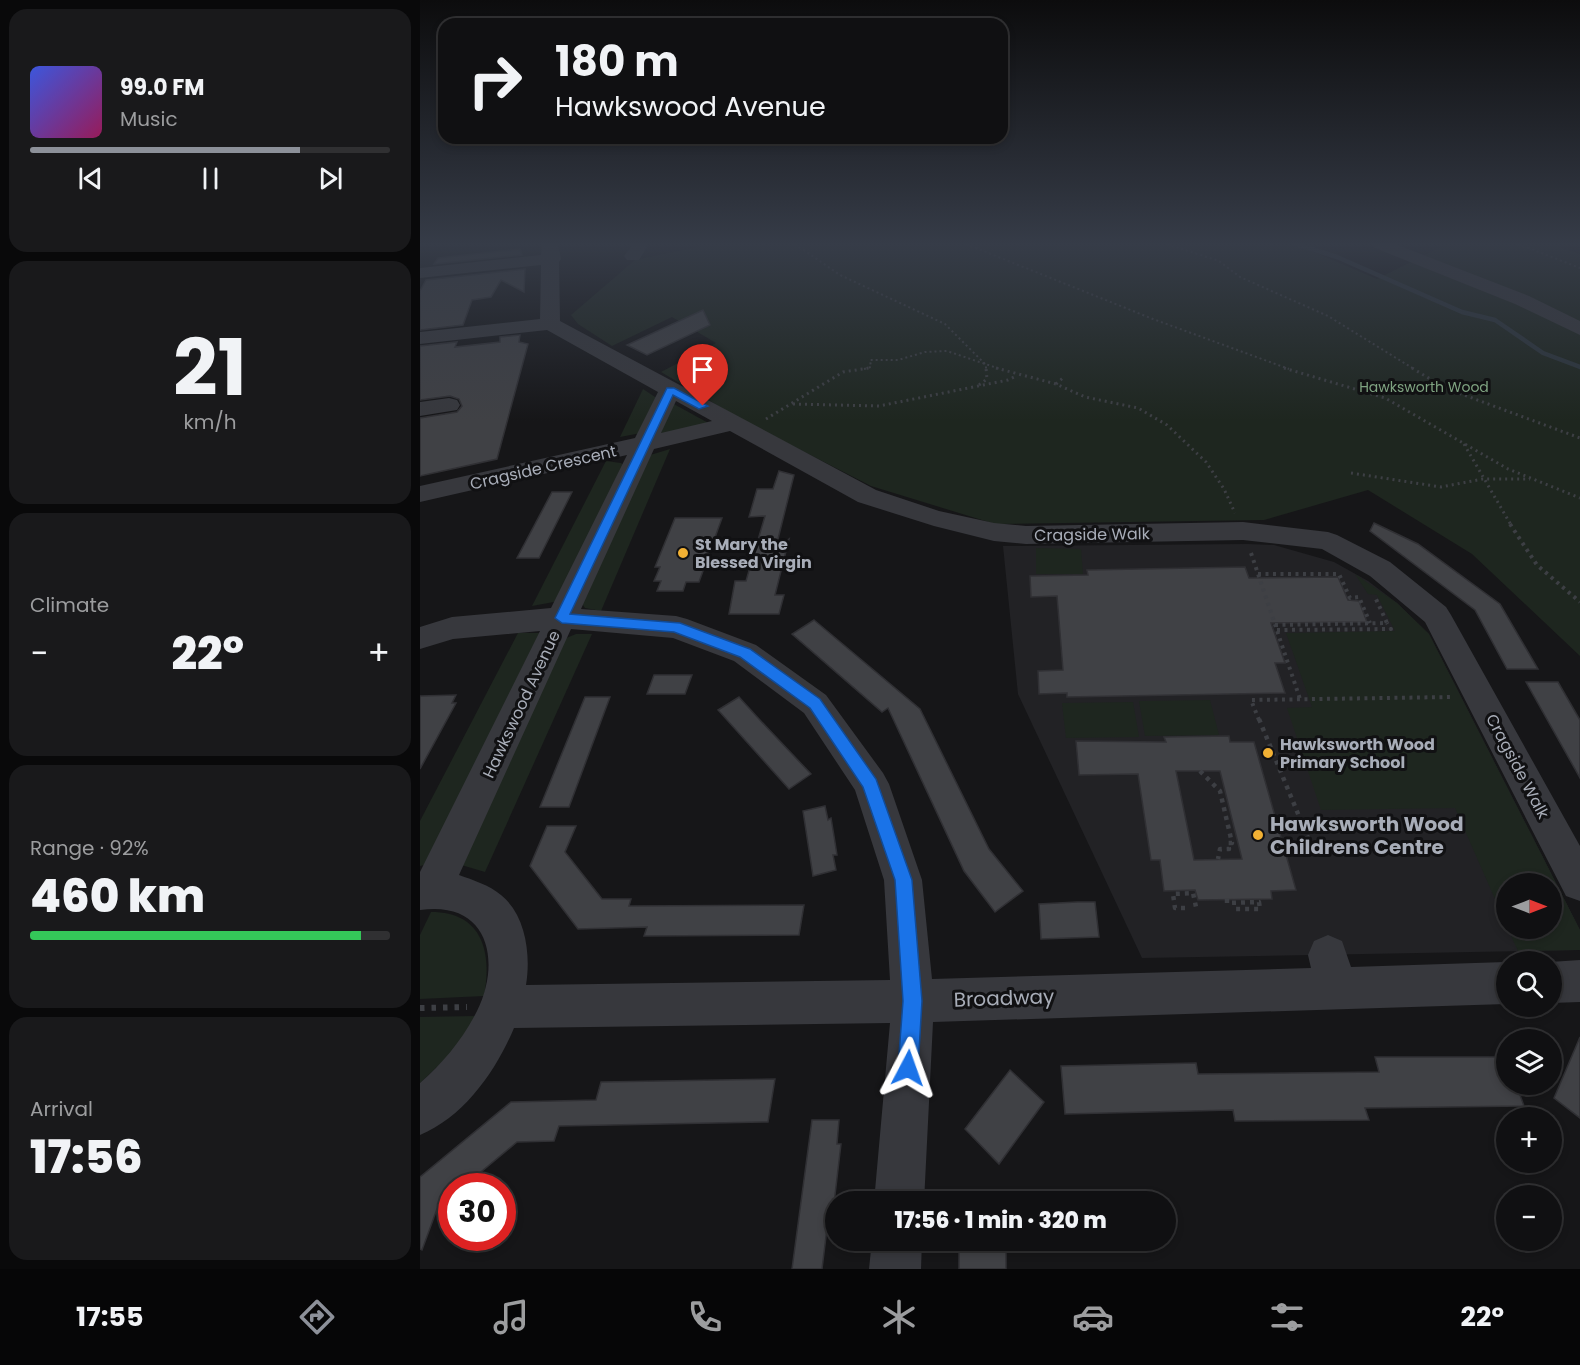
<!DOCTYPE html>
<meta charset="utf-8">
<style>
:root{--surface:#101012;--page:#19191b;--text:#f1f3f6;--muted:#9c9d9f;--line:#303032;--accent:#8c9099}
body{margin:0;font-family:Poppins,sans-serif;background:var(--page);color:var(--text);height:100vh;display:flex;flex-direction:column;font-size:22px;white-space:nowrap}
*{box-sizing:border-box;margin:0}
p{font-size:20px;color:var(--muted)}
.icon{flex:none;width:33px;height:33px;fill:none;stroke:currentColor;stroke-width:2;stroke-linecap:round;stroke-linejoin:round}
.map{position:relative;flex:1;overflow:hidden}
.details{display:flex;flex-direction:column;gap:9px;padding:9px;background:#09090a;width:420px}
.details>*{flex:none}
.banner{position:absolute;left:18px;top:18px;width:570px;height:126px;border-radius:18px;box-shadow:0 3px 9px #0003,0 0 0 2px var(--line);background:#101012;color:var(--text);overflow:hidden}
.needle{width:39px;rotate:90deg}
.buttons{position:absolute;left:1076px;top:873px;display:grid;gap:12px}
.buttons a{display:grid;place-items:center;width:66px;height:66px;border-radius:50%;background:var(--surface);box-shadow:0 3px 9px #0003,0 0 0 2px var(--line);font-size:30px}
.speed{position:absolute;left:18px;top:1173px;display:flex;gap:12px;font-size:30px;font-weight:700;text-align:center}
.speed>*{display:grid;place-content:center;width:78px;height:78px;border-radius:50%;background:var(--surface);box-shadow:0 3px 9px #0003,0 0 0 2px var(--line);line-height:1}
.speed .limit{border:9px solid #d22;background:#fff;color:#111}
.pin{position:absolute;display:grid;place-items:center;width:51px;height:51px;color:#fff;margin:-62px -26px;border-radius:50% 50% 50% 0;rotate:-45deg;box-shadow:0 0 6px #0007}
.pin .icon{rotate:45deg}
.me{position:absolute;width:66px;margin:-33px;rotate:4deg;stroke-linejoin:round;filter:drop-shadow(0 0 4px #0008)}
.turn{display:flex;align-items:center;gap:21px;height:126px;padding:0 18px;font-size:27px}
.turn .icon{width:78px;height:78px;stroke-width:2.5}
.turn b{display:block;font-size:42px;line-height:51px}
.big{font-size:45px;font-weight:800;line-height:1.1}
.details .card{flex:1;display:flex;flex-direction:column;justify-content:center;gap:9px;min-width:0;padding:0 21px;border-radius:18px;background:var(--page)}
.details .dial{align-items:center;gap:0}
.dial b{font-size:78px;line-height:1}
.song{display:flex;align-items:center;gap:18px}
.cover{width:72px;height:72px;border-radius:9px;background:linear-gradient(135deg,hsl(230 70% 55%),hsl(330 70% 35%))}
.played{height:6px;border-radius:3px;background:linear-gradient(90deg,var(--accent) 75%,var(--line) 75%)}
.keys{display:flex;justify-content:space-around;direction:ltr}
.heat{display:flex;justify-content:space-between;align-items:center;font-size:33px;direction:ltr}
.charge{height:9px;border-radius:4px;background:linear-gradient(90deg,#34c759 92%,var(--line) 0)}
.trip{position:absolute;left:405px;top:1191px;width:351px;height:60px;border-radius:30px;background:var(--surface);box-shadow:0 3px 9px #0003,0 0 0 2px var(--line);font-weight:800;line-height:60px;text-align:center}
.menu{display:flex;height:96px;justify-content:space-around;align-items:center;background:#060607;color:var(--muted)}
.menu .icon{width:42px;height:42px}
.menu .on{color:var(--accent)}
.menu b{font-size:27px;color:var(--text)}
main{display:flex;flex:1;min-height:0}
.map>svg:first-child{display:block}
.built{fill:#222225;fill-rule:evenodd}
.green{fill:#1e261f}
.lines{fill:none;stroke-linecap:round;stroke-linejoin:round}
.stream{stroke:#2c353c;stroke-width:4.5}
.building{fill:#404145;stroke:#303034;stroke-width:1.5;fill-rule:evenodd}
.path-far4{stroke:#3d3f44;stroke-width:2;stroke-dasharray:2 3;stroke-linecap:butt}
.path-far3{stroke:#3d3f44;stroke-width:3;stroke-dasharray:2 4;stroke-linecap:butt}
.path-far2{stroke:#3d3f44;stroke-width:4;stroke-dasharray:3 4.5;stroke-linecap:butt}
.path-far1{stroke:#3d3f44;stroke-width:4.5;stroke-dasharray:4 5;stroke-linecap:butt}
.path{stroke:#3d3f44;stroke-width:6;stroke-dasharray:4.5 7;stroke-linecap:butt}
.minor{fill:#37383d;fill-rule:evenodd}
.route{fill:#1a73e8;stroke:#114b97;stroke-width:1.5}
.poi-dot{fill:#f2b134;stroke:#111113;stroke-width:2}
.labels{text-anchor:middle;stroke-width:6;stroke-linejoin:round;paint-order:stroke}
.far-park-label{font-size:14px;fill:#7fa381;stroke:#111113}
.street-label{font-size:16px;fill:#a8adb8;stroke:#111113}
.poi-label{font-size:16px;font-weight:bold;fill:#a8adb8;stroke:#111113;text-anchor:start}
.near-poi-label{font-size:20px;font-weight:bold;fill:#a8adb8;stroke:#111113;text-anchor:start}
.near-street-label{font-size:20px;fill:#a8adb8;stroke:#111113}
</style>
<main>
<section class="details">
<div class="card">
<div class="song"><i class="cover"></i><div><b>99.0 FM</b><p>Music</p></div></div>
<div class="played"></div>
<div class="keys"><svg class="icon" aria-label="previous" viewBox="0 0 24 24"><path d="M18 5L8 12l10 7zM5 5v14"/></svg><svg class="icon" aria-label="pause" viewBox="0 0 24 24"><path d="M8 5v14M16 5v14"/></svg><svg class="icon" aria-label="next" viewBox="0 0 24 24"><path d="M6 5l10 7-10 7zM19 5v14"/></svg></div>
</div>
<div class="card dial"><b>21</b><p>km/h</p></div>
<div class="card"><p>Climate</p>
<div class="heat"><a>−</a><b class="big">22°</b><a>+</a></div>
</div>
<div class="card"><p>Range · 92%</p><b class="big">460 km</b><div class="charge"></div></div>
<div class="card"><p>Arrival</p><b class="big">17:56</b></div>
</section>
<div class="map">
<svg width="1160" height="1269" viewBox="0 0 1160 1269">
<rect width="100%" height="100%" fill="#161618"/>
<path class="built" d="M827 544 854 545 914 562 948 581 977 603 1009 634 1160 930V950L722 958 598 694 583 546ZM1086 884H1131V928H1086Z"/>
<g class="green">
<path d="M293 244H875L957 279 1027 244H1132L1160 254V656L1052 554 948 490 844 520 575 524 451 486 324 421 241 372 296 343 252 317 192 346 158 324 151 315 215 260Z"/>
<path d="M223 389 238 399 221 433 200 437Z"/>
<path d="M252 403 292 425 240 435Z"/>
<path d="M250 449 181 611 165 608 161 602 227 456Z"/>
<path d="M186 461 201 463 204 466 139 601 112 606Z"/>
<path d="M616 548 661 549 663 574H616Z"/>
<path d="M935 574 977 603 1009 634 1160 930V950L1098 951 1088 929 1131 928V884H1086V924L1035 808 901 810 867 708 892 707 866 633 975 631 957 595 948 594Z"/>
<path d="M98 633H120L9 864 0 866V821Z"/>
<path d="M156 634H172L65 872 38 864 144 639Z"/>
<path d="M790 700 799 735 725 736 719 701Z"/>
<path d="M713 702 719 737 646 738 642 703Z"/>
<path d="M11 912C63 912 72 953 64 996L0 999V935Z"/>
<path d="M56 1016 38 1047 0 1083V1017Z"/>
</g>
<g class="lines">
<path class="stream" d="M876 244 917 257 1042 312 1075 320 1123 353 1160 367"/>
</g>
<g class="building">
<path d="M100 249 102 255 14 264 18 258Z"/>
<path d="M105 269 104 292 81 280 71 297 52 300 43 325 0 330V291L6 280Z"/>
<path d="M283 310 290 325 227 355 207 345Z"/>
<path d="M100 335 99 342 108 344 77 459 0 476V418L37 412 42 406 39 399 30 396 0 400V346L37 342 35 347 80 342V337Z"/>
<path d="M359 471 374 475 355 551 369 539 355 595H364L359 614H309L315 581H326L345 516 329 517 337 489H353Z"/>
<path d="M132 492H152L119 558H97Z"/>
<path d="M255 518H302L279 582H266L263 591H237L241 581H234L240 567H235Z"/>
<path d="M954 523 998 544 1080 604 1118 669H1087L1055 610 950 531Z"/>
<path d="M825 567 829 578 918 577 928 600 939 601 947 622 851 623 865 663H855L865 693 647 697V693L619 694 618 671 643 670 637 596 611 597 610 576 668 575 667 570Z"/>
<path d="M394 620 500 709 569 849 603 891 575 912 544 871 468 708 462 712 372 634Z"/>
<path d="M234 675H272L265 694H227Z"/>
<path d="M1106 682H1138L1160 720V778Z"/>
<path d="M36 695 32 703H36L0 769V696Z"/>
<path d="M165 697H190L149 807H120Z"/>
<path d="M319 697 339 719 391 774 369 789 298 710Z"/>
<path d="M809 736 810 742H834L876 890 851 891 852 899 778 900 775 890 744 891 740 860H731L718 774 659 775 656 741 746 742 744 737ZM756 771H800L822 859 774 860Z"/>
<path d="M405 806 408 820 411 818 414 836 417 855H413L416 870 393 876 383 811Z"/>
<path d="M127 826H156L145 852 182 899H211L209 906 384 905 379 935 224 936 227 927 158 929 110 866Z"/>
<path d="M657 902H675L679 937 621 939 619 904Z"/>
<path d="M1160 1037V1118L1134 1098Z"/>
<path d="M955 1057H1086V1084H1096L1104 1106 945 1108 949 1120 815 1121 813 1110 645 1114 641 1066 776 1063 778 1074 959 1072Z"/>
<path d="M590 1070 624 1102 579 1164 545 1129Z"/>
<path d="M355 1079 348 1122 139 1126 134 1141 97 1142 44 1186H32V1197L17 1209 2 1250 0 1249V1177L91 1102 176 1100 181 1082Z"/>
<path d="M392 1120H419L417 1144H421L413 1212H409L402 1269H372Z"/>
<rect x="539" y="1240" width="47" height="29"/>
</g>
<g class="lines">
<g class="path-far4">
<path d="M375 244 420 275 525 324 566 365V369"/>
<path d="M546 244 733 319 869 369"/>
<path d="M747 244 799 261 820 277 908 316 994 369"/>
<path d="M1098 244 1160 268"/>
<path d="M444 369 451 367 450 360H478L505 352 527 351 580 369"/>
</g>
<g class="path-far3">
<path d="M576 368 636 384 665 397 718 408 747 425 786 462 804 489 815 513"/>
<path d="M864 368 965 398 1088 469 1160 498"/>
<path d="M992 368 1025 388 1160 438"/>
<path d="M636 384 644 377"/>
<path d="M559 385 567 379 566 368"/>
<path d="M373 404 459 406 588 380 596 376"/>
<path d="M346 419 423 372 449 368"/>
<path d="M1044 444 1091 525"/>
<path d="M931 473 1021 487 1063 479H1110"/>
</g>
<g class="path-far2">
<path d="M1090 524 1117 565 1160 602"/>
<path d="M831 553 880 699"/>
<path d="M838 574H919L930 598 939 597 950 623"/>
<path d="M855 625 967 623 955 597"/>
<path d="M857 630 971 629 967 623"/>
<path d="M839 720 831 700 1032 697"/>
</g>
<g class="path-far1">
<path d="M839 719 895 855"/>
<path d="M780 771 800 791 812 843H808L809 849H800L798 859"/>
<path d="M807 899V903L839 902 840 909H814"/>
<path d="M765 908H755L753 894 773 893 776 907"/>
</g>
<path class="path" d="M0 1008 47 1007"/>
<g class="minor">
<path d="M122 244H138L141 259 139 262 140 321 456 490 519 511 574 523 606 526 823 522 908 532 917 535 970 562 1026 607 1031 615 1160 846V901L1146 896 1005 622 950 576 902 549 823 540 606 544 574 541 514 526 438 502 310 431 234 449 161 609 256 616 267 619 336 645 406 695 463 773 469 784 502 880 512 979 891 968 888 955 894 941 908 935 922 941 931 967 1086 962V1004L513 1022 504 1202H454L470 1023 94 1028C76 1071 44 1117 0 1135V1083C23 1063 43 1039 57 1011 82 960 68 900 0 910V872L120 631 33 639 0 649V627L32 617 131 608 207 455 0 502V486L215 438 238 392 127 330 0 344V332L120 319 121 265 0 278V268L121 255ZM256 401 292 421 241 433ZM151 629 253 638 314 661 384 713 435 790 464 880 470 980 106 985C111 955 106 915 81 895 69 885 53 880 39 875Z"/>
<path d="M209 244H225L227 247 219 260H207L204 256 211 247Z"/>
<path d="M953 244H975L1109 296 1160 321V335L1095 304 955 248Z"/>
<path d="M29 398 37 400 40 405 37 410 0 416V402Z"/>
<path d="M1160 960V1002L1131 1003 1130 962Z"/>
<path d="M452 1240H502L501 1269H449Z"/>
</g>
</g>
<linearGradient id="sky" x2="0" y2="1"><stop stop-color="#0c0c0d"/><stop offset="0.58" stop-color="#363c48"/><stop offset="1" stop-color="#363c48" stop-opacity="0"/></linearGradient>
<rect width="1160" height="421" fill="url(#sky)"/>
<path class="route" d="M247 388H254L288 406 279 409 253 395 150 614 260 623 330 649 400 699 456 779 492 880 502 1001 498 1068 495 1075 488 1078 481 1075 478 1068 483 1001 475 880 443 787 390 708 320 657 254 632 142 623 135 618Z"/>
<g class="poi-dot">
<circle cx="263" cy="553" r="6"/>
<circle cx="848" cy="753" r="6"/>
<circle cx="838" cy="835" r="6"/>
</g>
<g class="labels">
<g class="far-park-label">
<text x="1004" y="392">Hawksworth Wood</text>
</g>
<g class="street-label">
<text transform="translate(123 467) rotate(-13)" y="6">Cragside Crescent</text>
<text transform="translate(672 534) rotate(-1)" y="6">Cragside Walk</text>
<text transform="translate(101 704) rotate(-65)" y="6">Hawkswood Avenue</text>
<text transform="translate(1098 766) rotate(62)" y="6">Cragside Walk</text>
</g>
<g class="poi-label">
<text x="275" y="550">St Mary the<tspan x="275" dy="18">Blessed Virgin</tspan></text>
<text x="860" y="750">Hawksworth Wood<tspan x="860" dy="18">Primary School</tspan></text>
</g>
<g class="near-poi-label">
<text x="850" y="831">Hawksworth Wood<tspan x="850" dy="23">Childrens Centre</tspan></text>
</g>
<g class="near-street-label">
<text transform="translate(584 998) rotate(-2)" y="7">Broadway</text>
</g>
</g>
</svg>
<div class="buttons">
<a><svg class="needle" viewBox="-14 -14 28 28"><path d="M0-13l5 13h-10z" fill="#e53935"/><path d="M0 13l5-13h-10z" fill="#9c9d9f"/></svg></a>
<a><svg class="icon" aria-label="search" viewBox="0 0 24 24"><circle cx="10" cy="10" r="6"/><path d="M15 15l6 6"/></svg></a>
<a><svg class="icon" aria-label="layers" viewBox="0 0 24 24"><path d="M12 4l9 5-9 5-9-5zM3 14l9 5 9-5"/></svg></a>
<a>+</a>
<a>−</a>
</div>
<div class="speed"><div class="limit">30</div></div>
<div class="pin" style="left:283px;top:406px;background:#d93025"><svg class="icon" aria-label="arrive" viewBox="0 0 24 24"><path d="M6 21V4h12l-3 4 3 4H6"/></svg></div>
<svg class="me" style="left:488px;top:1068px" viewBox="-20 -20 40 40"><path d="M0-17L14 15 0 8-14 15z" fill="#1a73e8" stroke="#fff" stroke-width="4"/></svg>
<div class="trip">17:56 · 1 min · 320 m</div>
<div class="banner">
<div class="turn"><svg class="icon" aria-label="right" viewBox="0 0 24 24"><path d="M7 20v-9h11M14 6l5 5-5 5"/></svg><div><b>180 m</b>Hawkswood Avenue</div></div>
</div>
</div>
</main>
<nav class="menu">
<b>17:55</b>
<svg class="icon on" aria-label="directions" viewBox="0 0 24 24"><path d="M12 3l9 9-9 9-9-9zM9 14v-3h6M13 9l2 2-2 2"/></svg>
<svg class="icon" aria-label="music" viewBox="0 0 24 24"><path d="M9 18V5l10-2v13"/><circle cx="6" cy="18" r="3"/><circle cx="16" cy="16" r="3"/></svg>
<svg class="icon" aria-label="phone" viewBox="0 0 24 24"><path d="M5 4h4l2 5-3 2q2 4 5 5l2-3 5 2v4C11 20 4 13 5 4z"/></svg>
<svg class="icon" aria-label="climate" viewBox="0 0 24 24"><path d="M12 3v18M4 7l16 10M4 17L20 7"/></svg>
<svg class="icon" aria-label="car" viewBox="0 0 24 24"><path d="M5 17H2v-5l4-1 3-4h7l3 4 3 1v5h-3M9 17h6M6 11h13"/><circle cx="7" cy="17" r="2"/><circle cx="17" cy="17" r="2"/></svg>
<svg class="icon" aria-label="filters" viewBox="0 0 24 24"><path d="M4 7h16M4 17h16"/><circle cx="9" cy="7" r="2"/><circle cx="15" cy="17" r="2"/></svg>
<b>22°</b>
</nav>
